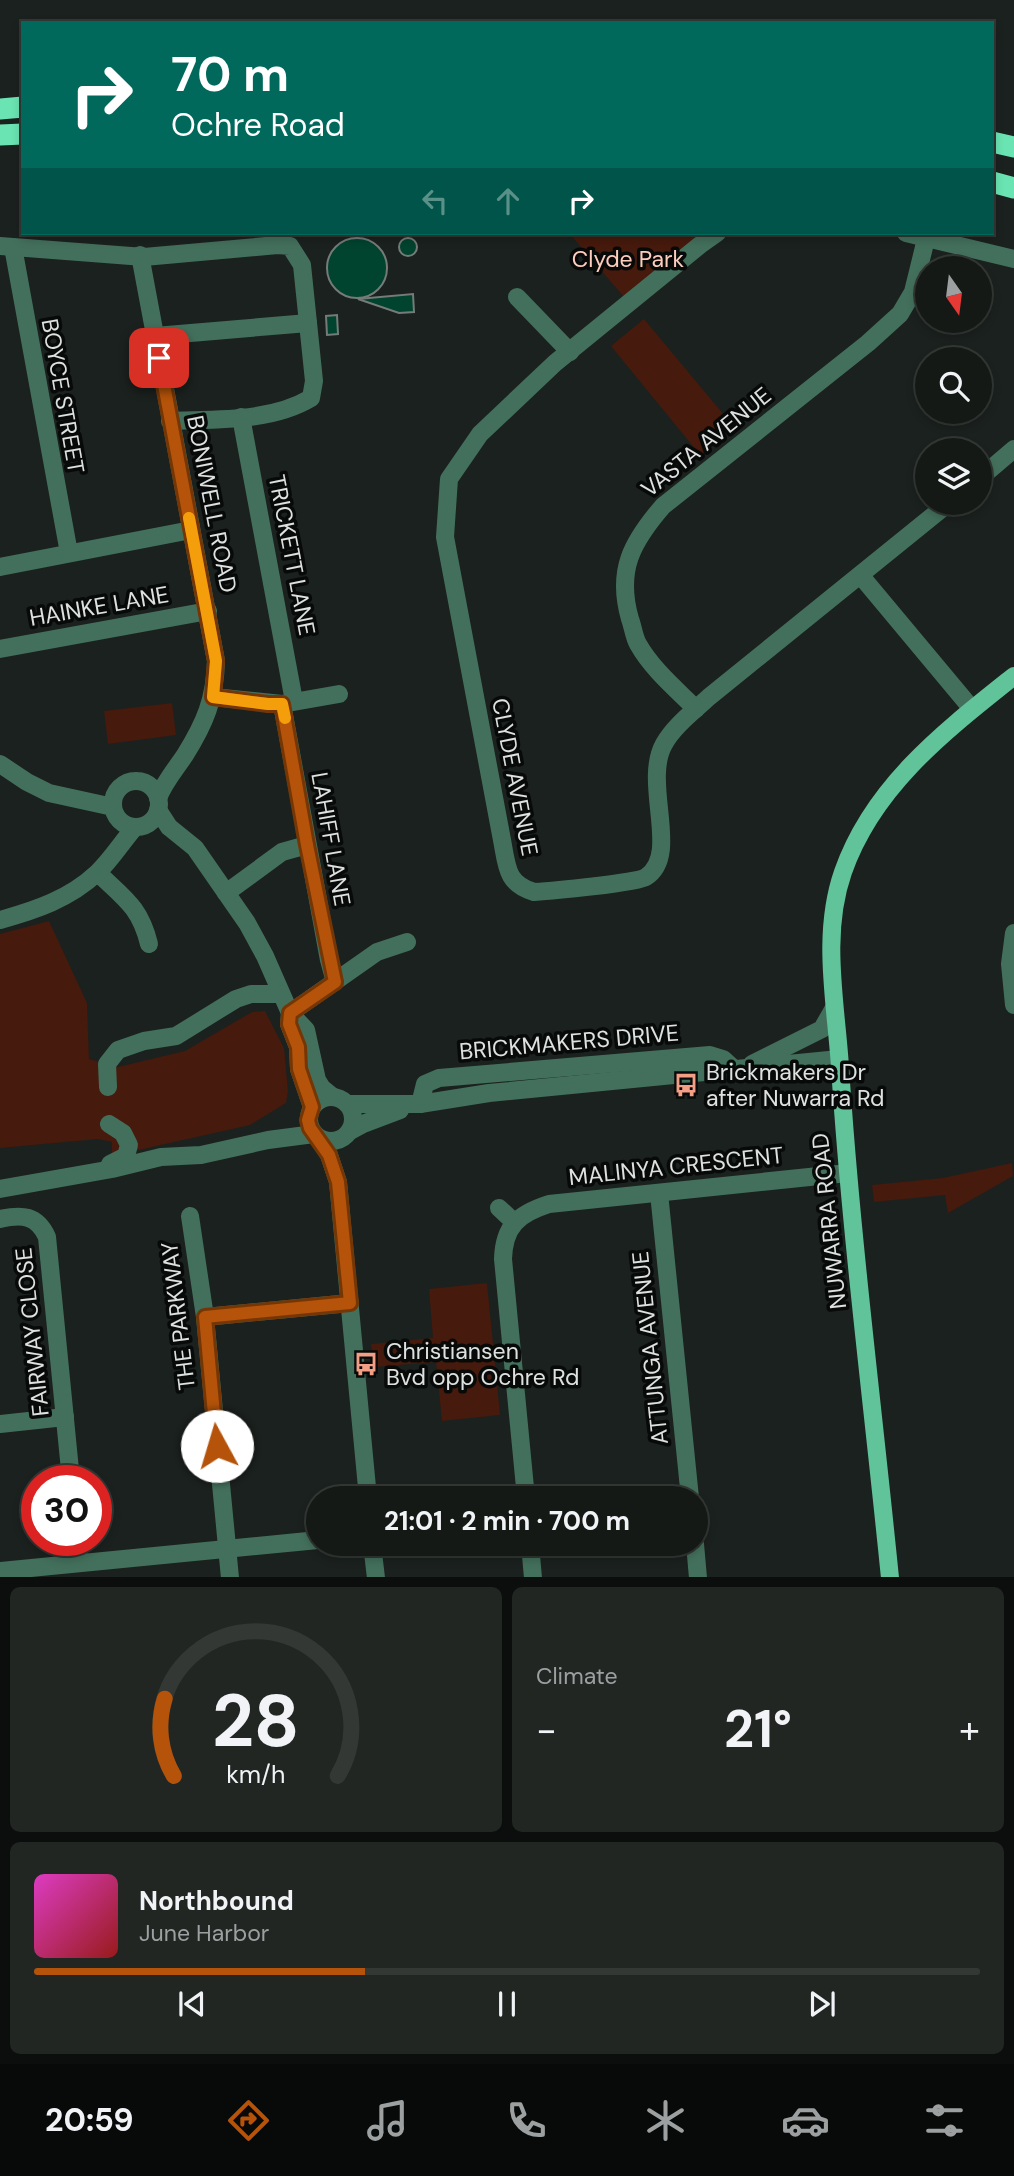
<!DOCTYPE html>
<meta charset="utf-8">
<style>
:root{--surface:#141916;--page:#212623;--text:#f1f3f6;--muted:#9da0a1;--line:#333835;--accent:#b45309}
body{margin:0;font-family:"DM Sans",sans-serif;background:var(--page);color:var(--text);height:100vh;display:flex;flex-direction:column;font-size:26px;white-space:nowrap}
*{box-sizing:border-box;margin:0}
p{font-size:23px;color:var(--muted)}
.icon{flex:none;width:38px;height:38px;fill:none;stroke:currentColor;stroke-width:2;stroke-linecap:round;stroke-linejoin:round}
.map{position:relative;height:1577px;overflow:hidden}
.side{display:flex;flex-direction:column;gap:10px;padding:10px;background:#0b0e0c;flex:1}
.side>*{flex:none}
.guide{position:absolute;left:21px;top:21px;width:973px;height:214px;border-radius:0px;box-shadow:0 4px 10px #0003,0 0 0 2px var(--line);background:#00695c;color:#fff;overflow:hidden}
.needle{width:46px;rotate:166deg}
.buttons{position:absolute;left:915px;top:256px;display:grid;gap:14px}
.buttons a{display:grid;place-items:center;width:77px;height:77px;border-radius:50%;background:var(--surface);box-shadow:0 4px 10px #0003,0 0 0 2px var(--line);font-size:35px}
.speed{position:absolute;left:21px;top:1465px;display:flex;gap:14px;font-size:35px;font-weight:700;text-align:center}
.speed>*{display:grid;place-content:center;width:91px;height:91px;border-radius:50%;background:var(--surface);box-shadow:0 4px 10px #0003,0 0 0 2px var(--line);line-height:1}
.speed .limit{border:10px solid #d22;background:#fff;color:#111}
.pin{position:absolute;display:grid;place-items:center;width:60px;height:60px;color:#fff;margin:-30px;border-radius:14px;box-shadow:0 4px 10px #0006}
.me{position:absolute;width:77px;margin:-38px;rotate:354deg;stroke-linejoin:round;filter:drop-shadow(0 0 5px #0008)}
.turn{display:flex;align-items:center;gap:24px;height:147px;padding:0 35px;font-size:32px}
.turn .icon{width:91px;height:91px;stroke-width:2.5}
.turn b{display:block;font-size:49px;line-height:60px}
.lanes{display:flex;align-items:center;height:66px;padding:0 35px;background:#0003;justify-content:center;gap:35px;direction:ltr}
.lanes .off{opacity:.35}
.big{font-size:52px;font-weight:700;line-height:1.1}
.side .card{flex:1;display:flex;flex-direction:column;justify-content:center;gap:10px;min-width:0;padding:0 24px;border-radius:10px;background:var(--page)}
.side .dial{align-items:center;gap:0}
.dial svg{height:182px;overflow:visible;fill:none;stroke:var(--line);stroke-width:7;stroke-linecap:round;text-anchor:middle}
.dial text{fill:var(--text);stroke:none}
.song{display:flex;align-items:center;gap:21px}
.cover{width:84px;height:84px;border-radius:10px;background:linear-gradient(135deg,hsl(310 70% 55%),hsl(0 70% 35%))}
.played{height:7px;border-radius:4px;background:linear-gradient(90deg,var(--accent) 35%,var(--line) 35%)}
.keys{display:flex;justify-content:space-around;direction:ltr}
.heat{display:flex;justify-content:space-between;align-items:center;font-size:38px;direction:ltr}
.side .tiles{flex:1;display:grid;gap:10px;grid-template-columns:1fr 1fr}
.card:last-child{grid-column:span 2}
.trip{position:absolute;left:306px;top:1486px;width:402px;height:70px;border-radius:35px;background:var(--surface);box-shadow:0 4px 10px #0003,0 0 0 2px var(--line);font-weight:700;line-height:70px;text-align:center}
.tabs{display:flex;height:112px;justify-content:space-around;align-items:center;background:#080a09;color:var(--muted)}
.tabs .icon{width:49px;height:49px}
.tabs .selected{color:var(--accent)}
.tabs b{font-size:32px;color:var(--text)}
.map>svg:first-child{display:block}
.green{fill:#461a0d}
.building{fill:#00432e;stroke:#747b78;stroke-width:2}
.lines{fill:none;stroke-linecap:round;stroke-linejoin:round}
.minor{stroke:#43705c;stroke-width:18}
.major{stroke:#60c39a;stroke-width:18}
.highway{stroke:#6ae4b2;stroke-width:21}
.route-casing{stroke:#753606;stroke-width:18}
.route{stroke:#b45309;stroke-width:12}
.slow{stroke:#f59e0b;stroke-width:12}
.labels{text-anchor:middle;stroke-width:7;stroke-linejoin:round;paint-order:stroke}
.park-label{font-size:23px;fill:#feccbd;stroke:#070a08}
.street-label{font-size:23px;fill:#dde1df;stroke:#070a08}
.poi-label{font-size:23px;fill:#dde1df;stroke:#070a08;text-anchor:start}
</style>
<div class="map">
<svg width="1014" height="1578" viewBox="0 0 1014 1578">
<rect width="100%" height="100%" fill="#1b211e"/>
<g class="green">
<path d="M569 233H713L624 297Z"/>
<path d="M644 319 734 427 701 456 611 346Z"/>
<path d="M172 703 176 735 108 744 104 711Z"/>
<path d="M49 921 87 1003 89 1059 118 1067 185 1051 252 1012 265 1011 284 1048 288 1091 286 1103 250 1125 112 1156V1142L98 1139 0 1148V934Z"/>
<path d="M1012 1163 1013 1176 948 1213 945 1195 874 1202 872 1185 943 1178Z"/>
<path d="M487 1283 500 1415 442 1421 436 1362 374 1367 371 1344 433 1338 429 1289Z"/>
</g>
<g class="building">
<circle cx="408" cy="247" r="9"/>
<circle cx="357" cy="268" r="30"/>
<path d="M413 294 414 312 399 313 358 299Z"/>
<path d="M337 315 338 334 327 335 326 316Z"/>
</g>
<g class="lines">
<g class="minor">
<path d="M717 233 700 245 555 363 480 434 449 479 445 537 502 840C507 866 506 884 534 892 550 891 637 883 646 877 681 855 642 783 664 744 674 726 694 711 709 697L950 502"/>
<path d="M906 233 1014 259"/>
<path d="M0 246 144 257 278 245 290 246 302 265 314 381 311 398C271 422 216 419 170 421"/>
<path d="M13 247 69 553"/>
<path d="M140 255 216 661C215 699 205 723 185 755 175 770 165 781 158 798"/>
<path d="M517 297 570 352"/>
<path d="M155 336 308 323"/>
<path d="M241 417 294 701"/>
<path d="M980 478 1014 449"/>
<path d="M0 567 191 530"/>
<path d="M861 576 972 709"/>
<path d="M0 649 208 611"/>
<path d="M213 697 282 704 339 694"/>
<path d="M282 704 329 960 335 982"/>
<path d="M696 709C676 689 652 669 638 644 634 637 633 627 630 619 616 570 632 542 663 506L868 343 900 314 913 292 926 239"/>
<path d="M0 764 27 782 49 793 113 807"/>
<circle cx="136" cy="804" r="23"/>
<path d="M158 810 169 827 195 848 247 923 265 956 290 1013 306 1030 317 1080 322 1088 333 1097"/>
<path d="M98 873C124 898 140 907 149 944"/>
<path d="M226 893 282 852 307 845"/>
<path d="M0 920C36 910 69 899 97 873 111 860 122 842 135 827"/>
<path d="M1014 933 1010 964 1014 1005"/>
<path d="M290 1013 377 952 407 942"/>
<path d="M290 1013 289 1024 298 1047 299 1069 312 1107"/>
<path d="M752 1064 822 1029 834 1008"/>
<path d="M108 1087 107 1064 118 1050 144 1041 176 1036 236 999 251 994H281"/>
<circle cx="331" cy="1119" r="22"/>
<path d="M347 1104H420L489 1093 839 1059"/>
<path d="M420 1104 425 1084 439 1078 710 1055 723 1059 734 1069"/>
<path d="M109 1124 123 1133 129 1145 126 1156 110 1164"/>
<path d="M350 1131 363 1124 400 1110"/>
<path d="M319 1139 329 1155 338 1182 368 1498"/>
<path d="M0 1189 112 1169 161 1157 201 1155 268 1140 314 1134"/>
<path d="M659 1193 690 1498"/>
<path d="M499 1208 514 1222"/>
<path d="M190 1216 205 1317 230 1578"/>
<path d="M0 1219C22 1214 37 1215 47 1237L71 1480"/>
<path d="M205 1317 350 1303"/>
<path d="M0 1424 65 1417"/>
<path d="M526 1498 503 1259C504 1226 518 1214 549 1204L848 1173"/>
<path d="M77 1540 79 1563"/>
<path d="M372 1544 376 1578"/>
<path d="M530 1544 533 1578"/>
<path d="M695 1544 698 1578"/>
<path d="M0 1571 318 1540"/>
</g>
<path class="major" d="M890 1578C873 1407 851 1237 840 1067 836 1003 821 935 843 872 873 786 945 731 1014 676"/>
<g class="highway">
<path d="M0 109 23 107"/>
<path d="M0 135 23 134"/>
<path d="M992 142 1014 147"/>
<path d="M992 182 1014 188"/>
</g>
</g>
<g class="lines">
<g class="route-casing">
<path id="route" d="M159 358 216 661 213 697 268 704H282L307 845 335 982 290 1013 289 1024 298 1047 299 1069 312 1107 308 1120 310 1128 329 1155 338 1182 350 1303 205 1317 217 1446"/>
</g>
<use href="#route" class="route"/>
<path class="slow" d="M189 518 216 661 213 697 268 704H282L285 718"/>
</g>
<defs>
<g id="bus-bare" transform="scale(1.89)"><path d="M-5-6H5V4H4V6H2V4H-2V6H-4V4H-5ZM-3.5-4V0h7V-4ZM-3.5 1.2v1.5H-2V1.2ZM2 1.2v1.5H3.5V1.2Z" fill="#f49e86" stroke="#070a08" stroke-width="2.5" paint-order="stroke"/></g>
</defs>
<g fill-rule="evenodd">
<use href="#bus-bare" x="686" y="1085"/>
<use href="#bus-bare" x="366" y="1364"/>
</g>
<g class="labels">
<g class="park-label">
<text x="628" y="267">Clyde Park</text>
</g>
<g class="street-label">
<text transform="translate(63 396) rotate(80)" y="8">BOYCE STREET</text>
<text transform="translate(706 442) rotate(-39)" y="8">VASTA AVENUE</text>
<text transform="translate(212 504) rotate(79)" y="8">BONIWELL ROAD</text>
<text transform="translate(292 555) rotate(79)" y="8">TRICKETT LANE</text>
<text transform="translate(99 606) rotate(-10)" y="8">HAINKE LANE</text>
<text transform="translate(515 777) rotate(79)" y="8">CLYDE AVENUE</text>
<text transform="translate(331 839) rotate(80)" y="8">LAHIFF LANE</text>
<text transform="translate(569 1042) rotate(-5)" y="8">BRICKMAKERS DRIVE</text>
<text transform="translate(676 1166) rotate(-6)" y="8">MALINYA CRESCENT</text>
<text transform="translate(829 1221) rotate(-96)" y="8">NUWARRA ROAD</text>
<text transform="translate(178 1316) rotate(-97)" y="8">THE PARKWAY</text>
<text transform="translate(32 1332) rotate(-96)" y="8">FAIRWAY CLOSE</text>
<text transform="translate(650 1348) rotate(-96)" y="8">ATTUNGA AVENUE</text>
</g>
<g class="poi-label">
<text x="706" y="1080">Brickmakers Dr<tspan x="706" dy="26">after Nuwarra Rd</tspan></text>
<text x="386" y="1359">Christiansen<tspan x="386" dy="26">Bvd opp Ochre Rd</tspan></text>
</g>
</g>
</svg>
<div class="buttons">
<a><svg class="needle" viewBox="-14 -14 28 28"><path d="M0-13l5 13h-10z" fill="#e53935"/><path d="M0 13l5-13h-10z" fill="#9da0a1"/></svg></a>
<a><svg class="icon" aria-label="search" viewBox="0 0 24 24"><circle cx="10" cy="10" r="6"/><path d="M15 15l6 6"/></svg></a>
<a><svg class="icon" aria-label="layers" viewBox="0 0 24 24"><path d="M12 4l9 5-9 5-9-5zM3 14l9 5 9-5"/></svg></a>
</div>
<div class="speed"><div class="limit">30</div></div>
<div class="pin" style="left:159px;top:358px;background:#d93025"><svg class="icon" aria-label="arrive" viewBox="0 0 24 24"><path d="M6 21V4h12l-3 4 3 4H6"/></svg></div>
<svg class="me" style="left:217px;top:1446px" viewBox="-20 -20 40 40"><circle r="19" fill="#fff"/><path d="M0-13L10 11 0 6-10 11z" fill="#b45309"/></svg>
<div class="trip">21:01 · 2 min · 700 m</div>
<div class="guide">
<div class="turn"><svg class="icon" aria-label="right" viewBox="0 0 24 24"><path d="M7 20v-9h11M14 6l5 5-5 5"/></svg><div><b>70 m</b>Ochre Road</div></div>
<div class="lanes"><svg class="icon off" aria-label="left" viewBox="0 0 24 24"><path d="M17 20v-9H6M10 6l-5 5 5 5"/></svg><svg class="icon off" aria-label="ahead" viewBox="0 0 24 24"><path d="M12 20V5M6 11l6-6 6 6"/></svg><svg class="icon" aria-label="right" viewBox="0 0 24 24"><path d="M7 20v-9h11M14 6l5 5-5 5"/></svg></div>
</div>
</div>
<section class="side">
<div class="tiles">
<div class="card dial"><svg viewBox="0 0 100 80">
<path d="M14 69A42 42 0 1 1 86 69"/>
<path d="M14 69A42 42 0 0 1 10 35" stroke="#b45309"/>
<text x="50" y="56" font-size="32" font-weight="700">28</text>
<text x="50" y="72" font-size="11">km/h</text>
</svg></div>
<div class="card"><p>Climate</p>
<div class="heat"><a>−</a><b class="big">21°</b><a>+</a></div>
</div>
<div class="card">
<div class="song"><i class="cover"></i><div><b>Northbound</b><p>June Harbor</p></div></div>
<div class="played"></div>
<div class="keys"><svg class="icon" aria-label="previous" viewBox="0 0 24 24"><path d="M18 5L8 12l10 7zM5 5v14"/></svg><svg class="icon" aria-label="pause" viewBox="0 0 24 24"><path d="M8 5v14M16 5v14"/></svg><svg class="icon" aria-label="next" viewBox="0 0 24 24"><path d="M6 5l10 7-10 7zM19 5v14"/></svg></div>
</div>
</div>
</section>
<nav class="tabs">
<b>20:59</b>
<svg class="icon selected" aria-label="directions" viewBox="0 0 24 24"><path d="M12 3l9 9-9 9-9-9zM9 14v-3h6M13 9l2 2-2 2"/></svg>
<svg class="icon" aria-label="music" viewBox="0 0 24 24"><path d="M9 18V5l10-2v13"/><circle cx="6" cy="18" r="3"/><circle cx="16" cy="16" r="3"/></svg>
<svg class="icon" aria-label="phone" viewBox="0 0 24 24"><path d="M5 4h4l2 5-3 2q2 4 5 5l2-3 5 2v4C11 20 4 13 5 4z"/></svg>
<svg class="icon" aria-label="climate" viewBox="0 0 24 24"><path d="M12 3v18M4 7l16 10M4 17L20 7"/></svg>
<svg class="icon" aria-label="car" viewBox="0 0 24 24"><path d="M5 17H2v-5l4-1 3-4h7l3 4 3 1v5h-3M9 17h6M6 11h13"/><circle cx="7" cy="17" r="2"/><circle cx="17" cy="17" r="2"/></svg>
<svg class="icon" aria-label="filters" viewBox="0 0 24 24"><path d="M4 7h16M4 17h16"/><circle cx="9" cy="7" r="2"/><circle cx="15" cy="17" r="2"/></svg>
</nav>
